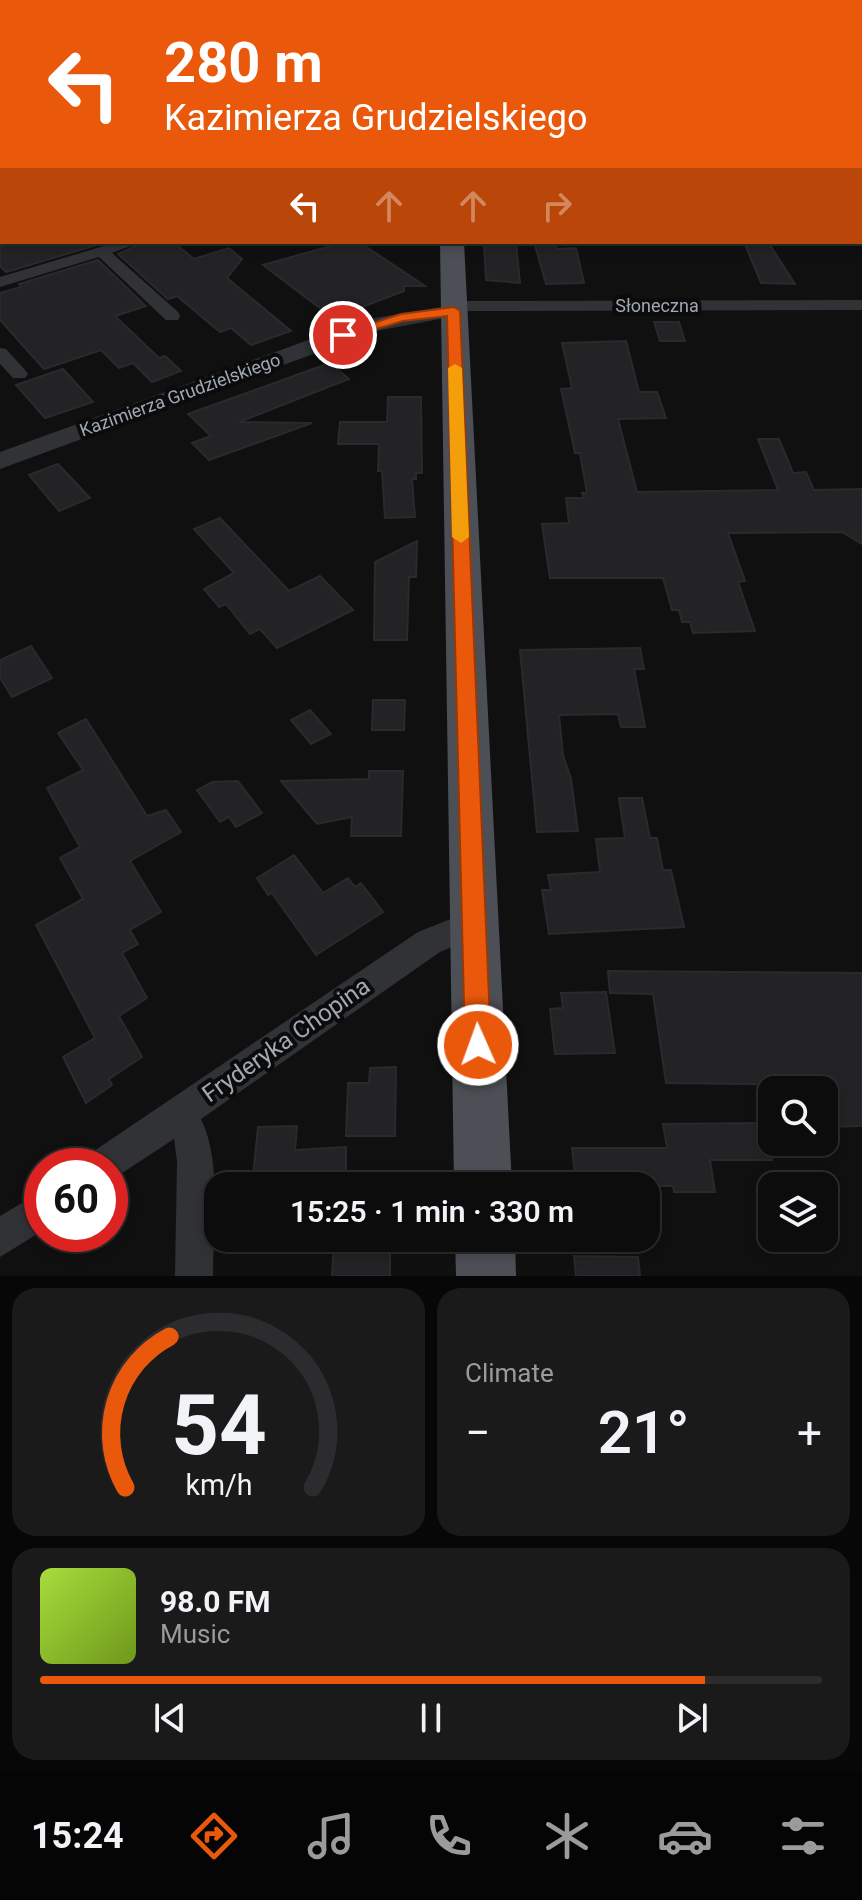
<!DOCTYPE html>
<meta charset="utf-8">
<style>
:root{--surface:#0c0c0d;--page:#1a1a1b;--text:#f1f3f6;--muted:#9a9b9d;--line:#2c2c2e;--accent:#ea580c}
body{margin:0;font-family:Roboto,sans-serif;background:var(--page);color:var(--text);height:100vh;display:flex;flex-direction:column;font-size:30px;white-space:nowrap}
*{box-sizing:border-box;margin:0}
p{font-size:26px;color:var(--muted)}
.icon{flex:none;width:44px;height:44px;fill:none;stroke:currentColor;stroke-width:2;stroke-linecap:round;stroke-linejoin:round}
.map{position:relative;height:1276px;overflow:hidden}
.side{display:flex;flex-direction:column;gap:12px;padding:12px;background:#070707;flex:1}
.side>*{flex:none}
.guide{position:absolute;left:0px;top:0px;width:862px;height:244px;box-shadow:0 4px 12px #0003,0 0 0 2px var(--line);background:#ea580c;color:#fff;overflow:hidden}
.controls{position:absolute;left:758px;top:1076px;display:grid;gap:16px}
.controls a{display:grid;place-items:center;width:80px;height:80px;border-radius:16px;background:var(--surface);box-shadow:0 4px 12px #0003,0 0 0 2px var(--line);font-size:40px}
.speed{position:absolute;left:24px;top:1148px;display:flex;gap:16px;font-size:40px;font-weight:700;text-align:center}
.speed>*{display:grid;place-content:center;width:104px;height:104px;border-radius:50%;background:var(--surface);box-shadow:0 4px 12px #0003,0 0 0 2px var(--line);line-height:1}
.speed .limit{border:12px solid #d22;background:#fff;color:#111}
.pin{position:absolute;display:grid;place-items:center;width:68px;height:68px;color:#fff;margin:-34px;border:4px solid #fff;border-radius:50%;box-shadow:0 2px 8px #0007}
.me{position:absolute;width:88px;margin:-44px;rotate:358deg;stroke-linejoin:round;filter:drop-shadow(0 0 6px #0008)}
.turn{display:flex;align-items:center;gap:28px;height:168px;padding:0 32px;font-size:36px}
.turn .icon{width:104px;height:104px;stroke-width:2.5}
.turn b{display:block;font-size:56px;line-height:68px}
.lanes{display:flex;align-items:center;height:76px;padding:0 32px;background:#0003;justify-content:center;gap:40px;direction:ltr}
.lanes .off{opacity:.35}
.big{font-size:60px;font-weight:600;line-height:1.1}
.side .card{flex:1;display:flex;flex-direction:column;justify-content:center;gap:12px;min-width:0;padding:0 28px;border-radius:24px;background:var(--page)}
.side .dial{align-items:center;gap:0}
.dial svg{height:208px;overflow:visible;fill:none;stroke:var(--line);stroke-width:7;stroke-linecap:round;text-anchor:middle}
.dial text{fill:var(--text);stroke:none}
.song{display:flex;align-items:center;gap:24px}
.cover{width:96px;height:96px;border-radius:12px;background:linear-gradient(135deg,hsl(80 70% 55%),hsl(80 70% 35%))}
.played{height:8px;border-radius:4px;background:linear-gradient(90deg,var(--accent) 85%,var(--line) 85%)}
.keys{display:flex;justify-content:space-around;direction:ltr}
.heat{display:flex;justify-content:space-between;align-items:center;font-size:44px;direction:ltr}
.side .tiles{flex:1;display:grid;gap:12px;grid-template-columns:1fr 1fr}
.card:last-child{grid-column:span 2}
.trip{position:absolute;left:204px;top:1172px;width:456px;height:80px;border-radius:24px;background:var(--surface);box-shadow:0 4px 12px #0003,0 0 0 2px var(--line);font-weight:600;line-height:80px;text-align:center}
.menu{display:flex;height:128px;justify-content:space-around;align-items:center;background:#050505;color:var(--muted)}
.menu .icon{width:56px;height:56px}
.menu .on{color:var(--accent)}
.menu b{font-size:36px;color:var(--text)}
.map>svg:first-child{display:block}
.built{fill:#1c1c1e}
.building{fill:#232325;stroke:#2a2a2d;stroke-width:2}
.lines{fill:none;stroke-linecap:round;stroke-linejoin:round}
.service{fill:#313236;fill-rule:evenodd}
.minor{fill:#313236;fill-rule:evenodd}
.tertiary{fill:#313236;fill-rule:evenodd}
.primary{fill:#4c4f55;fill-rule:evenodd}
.route{fill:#ea580c;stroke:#983908;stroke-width:2}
.slow{fill:#f59e0b}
.labels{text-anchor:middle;stroke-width:8;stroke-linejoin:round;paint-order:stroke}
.far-street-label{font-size:18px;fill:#a0a8b3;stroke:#0b0b0c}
.near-street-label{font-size:24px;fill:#a0a8b3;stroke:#0b0b0c}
</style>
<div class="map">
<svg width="862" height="1276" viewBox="0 0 862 1276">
<rect width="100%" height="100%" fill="#101011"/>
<path class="built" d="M651 0H862V239L860 2Z"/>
<g class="building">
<path d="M0 242H107L6 272 0 266Z"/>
<path d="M144 242H173L194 259 229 248 242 259 227 278 291 331 251 345 231 328 220 332 177 296 168 299 118 254Z"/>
<path d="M345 242H359L425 286H404V291L333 318 263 265Z"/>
<path d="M484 242H516L520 283 486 280Z"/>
<path d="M534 242H555L556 249 576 248 584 283 546 284Z"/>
<path d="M744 242H768L795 284 761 283Z"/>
<path d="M98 260 146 306 115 316 159 358 165 356 181 371 152 382 133 363 119 368 101 350 44 369 0 320V293L21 287 19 284Z"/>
<path d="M654 322H679L685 341H660Z"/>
<path d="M626 341 639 392H657L666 418 618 419 637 492 778 490 758 439H779L793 473 806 472 814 490 862 489V544L842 532 728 533 745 581 738 582 755 631 693 633 690 622H682L679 610H672L663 578H550L542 524 569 523 566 498H584L582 493H587L580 453H575L561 389 572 388 562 343Z"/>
<path d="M330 363 349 379 239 422 312 423 209 460 192 443 211 436 188 414Z"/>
<path d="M63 369 93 402 45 418 16 385Z"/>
<path d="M388 397H421L422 473H416V479H412L415 517 385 518 382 471H378L379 444H338L340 422H387Z"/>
<path d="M58 464 90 498 59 511 29 475Z"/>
<path d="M220 518 289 591 320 576 353 610 277 648 260 629 250 634 226 604 219 607 204 589 234 573 194 529Z"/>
<path d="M417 541 416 577H409L407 640H374L375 562Z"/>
<path d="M31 646 52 678 12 697 0 678V660Z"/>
<path d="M640 648 644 669H634L645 727H621L618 714 559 715 563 755 571 779 578 831 537 832 520 650Z"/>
<path d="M373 700H405L404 730H372Z"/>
<path d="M310 710 331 734 311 744 291 720Z"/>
<path d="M86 719 147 816 166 810 181 832 130 861 161 912 130 930 138 944 122 953 147 998 119 1016 142 1057 109 1079 112 1085 86 1103 63 1057 95 1038 36 925 83 899 60 858 80 847 47 788 83 770 58 733Z"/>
<path d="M369 771H403L401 836H351L352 817 317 824 281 781 369 779Z"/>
<path d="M238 781 262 813 236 827 229 817 220 822 197 790 212 782Z"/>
<path d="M619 798H642L650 838H657L663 870H671L684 927 549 934 542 890H551L548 875 600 872 596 839 625 838Z"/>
<path d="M294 855 323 893 348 878 355 887 361 883 383 912 316 955 272 893 268 895 257 878Z"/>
<path d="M608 971 862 973V1126L824 1127V1085L666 1083 653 994 610 993Z"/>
<path d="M606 992 615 1053 555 1054 550 1009 563 1008 561 993Z"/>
<path d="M396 1067 395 1136H346L348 1083H369L370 1068Z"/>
<path d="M772 1123V1160H710L715 1192H674L673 1186H576L572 1148H667L663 1124Z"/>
<path d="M297 1126 295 1150 346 1147V1179L292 1186H252L258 1127Z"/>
<path d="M334 1238H390V1276H332Z"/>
<path d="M574 1256 638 1257 640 1276H576Z"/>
</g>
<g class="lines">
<path class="service" d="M142 0H147L149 2H144Z"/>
<g class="minor">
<path d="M489 0H511L488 2Z"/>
<path d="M117 242H141L112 253 178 312 180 316 178 320H166L99 257 0 287V277Z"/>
<path d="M862 300V310L468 311 454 316 446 311 465 301Z"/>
<path d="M0 348 6 349 25 370 28 374 25 378H13L0 364Z"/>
<path d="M474 917 485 921 489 931 485 941 454 946 440 952 201 1119C222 1161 213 1230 213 1276H175L177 1161 174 1139 110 1181V1166H86L91 1153 418 932 453 918Z"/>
<path d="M42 1191V1231L0 1257V1216Z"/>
</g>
<g class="tertiary">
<path d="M186 0H219L185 2Z"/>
<rect x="0" y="24" width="2" height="8"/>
<path d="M454 305 461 307 464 311 461 315 376 331 0 469V452L363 320Z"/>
</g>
<g class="primary">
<rect x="437" y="0" width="16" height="2"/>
<path d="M440 242H464L512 1186H454Z"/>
<path d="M455 1238H515L516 1276H456Z"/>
</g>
</g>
<path class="route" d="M454 307 460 311 491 1045 487 1054 478 1057 469 1054 465 1045 447 316 403 321 343 339 336 335 401 314Z"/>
<path class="slow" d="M455 364 462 368 469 537 461 543 452 537 448 368Z"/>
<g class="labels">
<g class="far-street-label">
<text x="657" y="312">Słoneczna</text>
<text transform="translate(180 395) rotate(-20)" y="6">Kazimierza Grudzielskiego</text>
</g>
<g class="near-street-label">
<text transform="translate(286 1040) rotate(-35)" y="8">Fryderyka Chopina</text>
</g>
</g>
</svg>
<div class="controls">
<a><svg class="icon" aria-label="search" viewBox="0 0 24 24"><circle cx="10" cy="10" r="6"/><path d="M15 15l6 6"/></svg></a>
<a><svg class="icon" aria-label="layers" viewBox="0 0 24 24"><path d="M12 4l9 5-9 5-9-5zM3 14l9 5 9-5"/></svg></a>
</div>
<div class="speed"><div class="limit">60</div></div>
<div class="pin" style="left:343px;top:335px;background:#d93025"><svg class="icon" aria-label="arrive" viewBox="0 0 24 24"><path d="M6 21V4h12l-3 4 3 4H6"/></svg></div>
<svg class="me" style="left:478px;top:1045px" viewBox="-20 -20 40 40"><circle r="17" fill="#ea580c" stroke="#fff" stroke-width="3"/><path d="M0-11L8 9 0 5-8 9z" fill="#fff"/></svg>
<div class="trip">15:25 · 1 min · 330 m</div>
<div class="guide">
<div class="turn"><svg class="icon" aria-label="left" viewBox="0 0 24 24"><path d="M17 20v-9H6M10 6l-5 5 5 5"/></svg><div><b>280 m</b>Kazimierza Grudzielskiego</div></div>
<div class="lanes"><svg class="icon" aria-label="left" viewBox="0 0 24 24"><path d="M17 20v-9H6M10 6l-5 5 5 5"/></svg><svg class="icon off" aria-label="ahead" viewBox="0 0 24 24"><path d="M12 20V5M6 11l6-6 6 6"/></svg><svg class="icon off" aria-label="ahead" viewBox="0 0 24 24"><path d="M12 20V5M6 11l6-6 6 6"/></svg><svg class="icon off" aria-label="right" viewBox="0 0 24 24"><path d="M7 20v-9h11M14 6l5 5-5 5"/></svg></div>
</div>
</div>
<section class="side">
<div class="tiles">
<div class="card dial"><svg viewBox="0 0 100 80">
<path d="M14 69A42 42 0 1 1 86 69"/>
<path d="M14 69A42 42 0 0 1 31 11" stroke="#ea580c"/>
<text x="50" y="56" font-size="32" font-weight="700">54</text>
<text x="50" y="72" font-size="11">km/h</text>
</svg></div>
<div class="card"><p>Climate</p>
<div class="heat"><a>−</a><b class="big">21°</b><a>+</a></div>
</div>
<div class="card">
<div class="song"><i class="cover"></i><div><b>98.0 FM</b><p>Music</p></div></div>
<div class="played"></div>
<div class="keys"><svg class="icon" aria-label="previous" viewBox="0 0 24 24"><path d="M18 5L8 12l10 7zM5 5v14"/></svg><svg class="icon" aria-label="pause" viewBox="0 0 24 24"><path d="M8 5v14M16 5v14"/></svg><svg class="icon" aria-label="next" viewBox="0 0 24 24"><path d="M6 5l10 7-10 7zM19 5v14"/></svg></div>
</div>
</div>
</section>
<nav class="menu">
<b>15:24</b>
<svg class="icon on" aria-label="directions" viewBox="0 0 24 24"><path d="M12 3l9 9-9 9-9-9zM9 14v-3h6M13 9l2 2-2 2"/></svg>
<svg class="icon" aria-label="music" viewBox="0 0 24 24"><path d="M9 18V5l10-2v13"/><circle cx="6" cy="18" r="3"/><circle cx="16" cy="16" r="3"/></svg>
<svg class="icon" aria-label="phone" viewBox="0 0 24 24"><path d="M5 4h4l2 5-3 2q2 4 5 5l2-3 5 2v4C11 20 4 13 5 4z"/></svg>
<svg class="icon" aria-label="climate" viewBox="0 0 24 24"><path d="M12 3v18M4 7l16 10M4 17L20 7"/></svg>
<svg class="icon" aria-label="car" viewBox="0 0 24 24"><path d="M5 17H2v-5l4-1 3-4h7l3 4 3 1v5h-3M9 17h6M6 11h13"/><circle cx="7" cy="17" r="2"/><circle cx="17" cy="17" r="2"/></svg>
<svg class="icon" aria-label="filters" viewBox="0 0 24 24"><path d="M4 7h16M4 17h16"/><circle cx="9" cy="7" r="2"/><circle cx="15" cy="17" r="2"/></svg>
</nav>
